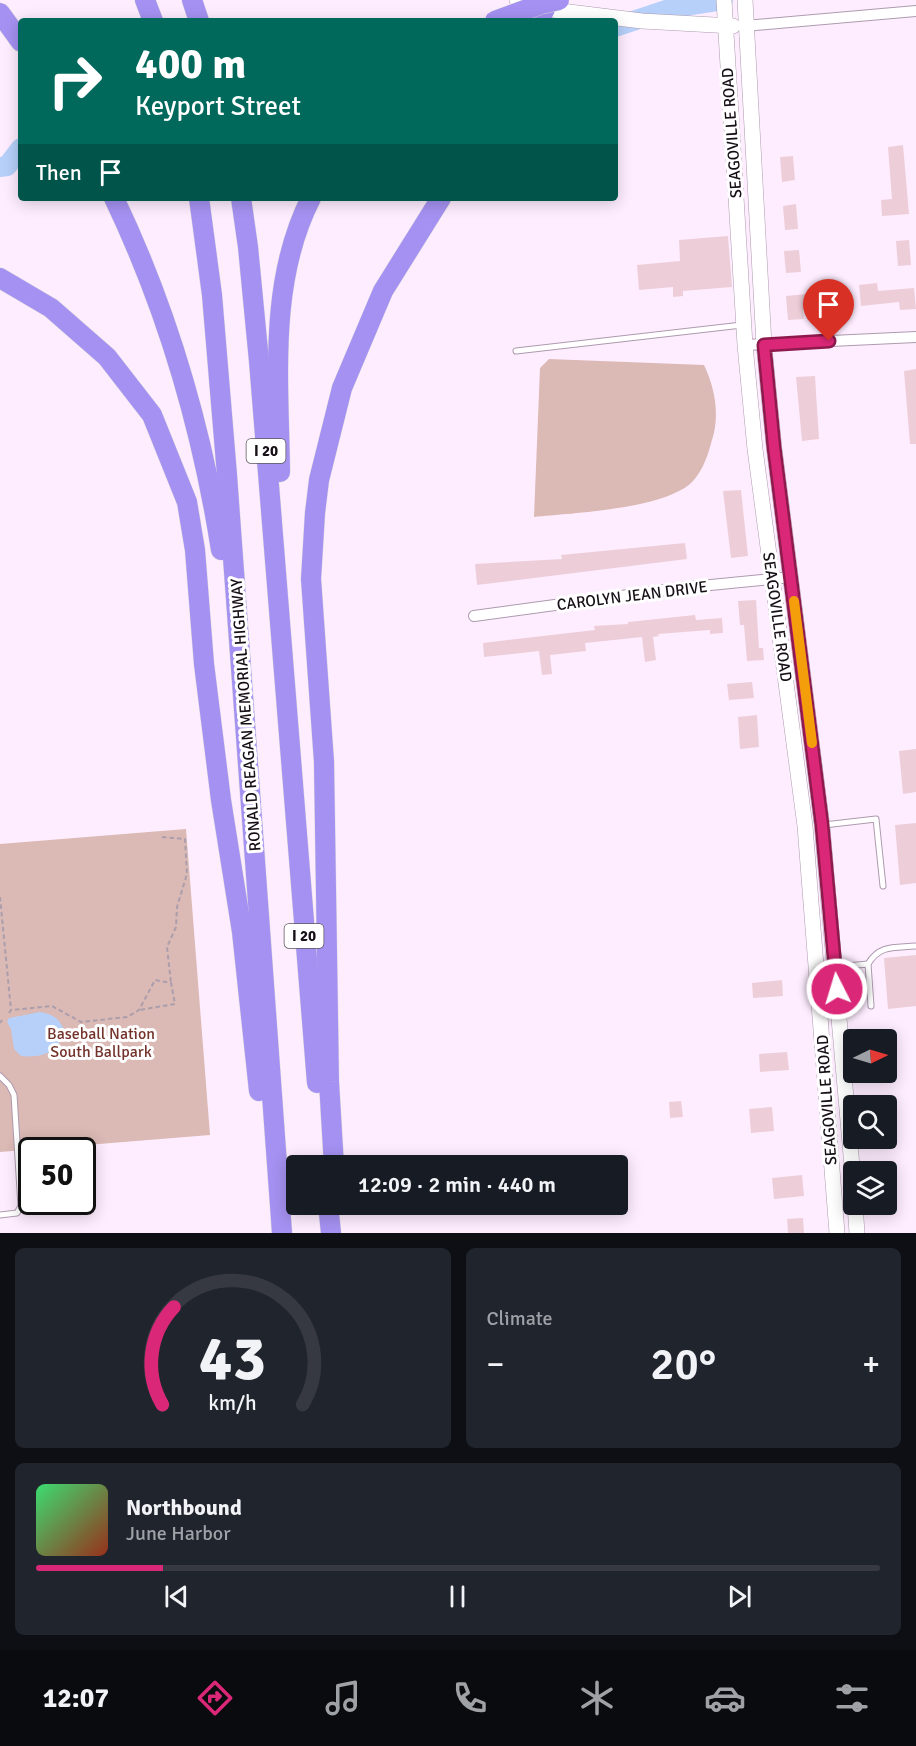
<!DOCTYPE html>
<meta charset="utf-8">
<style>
:root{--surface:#171b24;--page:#20242c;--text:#f1f3f6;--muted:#9ea1a6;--line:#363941;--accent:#db2777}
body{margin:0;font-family:Signika,sans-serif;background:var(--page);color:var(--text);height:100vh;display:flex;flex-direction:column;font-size:22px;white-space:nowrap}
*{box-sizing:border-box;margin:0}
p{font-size:20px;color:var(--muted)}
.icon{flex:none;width:33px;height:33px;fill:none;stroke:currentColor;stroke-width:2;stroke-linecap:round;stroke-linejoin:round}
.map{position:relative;height:1233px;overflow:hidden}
.side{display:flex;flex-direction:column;gap:15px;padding:15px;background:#0d0f14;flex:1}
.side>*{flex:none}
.top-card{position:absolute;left:18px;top:18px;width:600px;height:183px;border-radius:6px;box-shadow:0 3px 15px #0003;background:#00695c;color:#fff;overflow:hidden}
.needle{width:39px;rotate:85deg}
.fabs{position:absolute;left:843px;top:1029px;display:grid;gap:12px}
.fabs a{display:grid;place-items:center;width:54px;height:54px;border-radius:6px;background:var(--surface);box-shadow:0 3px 15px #0003;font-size:30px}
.speed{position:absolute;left:18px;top:1137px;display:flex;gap:12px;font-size:30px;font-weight:700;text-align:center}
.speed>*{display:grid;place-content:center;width:78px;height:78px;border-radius:50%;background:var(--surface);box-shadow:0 3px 15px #0003;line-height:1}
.speed .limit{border:3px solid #111;border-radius:9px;background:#fff;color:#111}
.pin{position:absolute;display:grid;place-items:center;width:51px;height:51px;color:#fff;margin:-62px -26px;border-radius:50% 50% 50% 0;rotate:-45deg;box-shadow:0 0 6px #0007}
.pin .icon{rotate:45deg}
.me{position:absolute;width:66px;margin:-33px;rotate:355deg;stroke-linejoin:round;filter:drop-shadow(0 0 4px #0008)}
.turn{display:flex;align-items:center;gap:21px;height:126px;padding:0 18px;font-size:27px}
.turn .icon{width:78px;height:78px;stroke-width:2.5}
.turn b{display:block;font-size:42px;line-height:51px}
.then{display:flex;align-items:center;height:57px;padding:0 18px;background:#0003;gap:12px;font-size:22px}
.big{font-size:45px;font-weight:600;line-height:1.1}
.side .tile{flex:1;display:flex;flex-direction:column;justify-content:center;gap:9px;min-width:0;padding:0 21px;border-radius:9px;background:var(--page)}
.side .dial{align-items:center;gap:0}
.dial svg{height:156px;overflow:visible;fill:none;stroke:var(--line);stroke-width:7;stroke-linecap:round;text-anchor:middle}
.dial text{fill:var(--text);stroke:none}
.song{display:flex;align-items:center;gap:18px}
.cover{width:72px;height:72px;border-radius:9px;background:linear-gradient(135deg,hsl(140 70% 55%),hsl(10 70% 35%))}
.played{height:6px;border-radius:3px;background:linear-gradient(90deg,var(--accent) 15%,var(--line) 15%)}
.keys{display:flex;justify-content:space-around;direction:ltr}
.heat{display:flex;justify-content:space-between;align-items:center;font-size:33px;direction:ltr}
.side .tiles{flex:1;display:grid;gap:15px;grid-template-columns:1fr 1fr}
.tile:last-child{grid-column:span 2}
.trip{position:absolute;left:286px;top:1155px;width:342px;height:60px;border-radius:6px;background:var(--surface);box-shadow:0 3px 15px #0003;font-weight:600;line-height:60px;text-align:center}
.dock{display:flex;height:96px;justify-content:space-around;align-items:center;background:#090b0e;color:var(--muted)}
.dock .icon{width:42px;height:42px}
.dock .on{color:var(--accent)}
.dock b{font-size:27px;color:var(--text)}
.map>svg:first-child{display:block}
.green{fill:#dbb9b4}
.water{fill:#b6d0f9}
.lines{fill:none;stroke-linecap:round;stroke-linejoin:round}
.river{stroke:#b6d0f9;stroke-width:20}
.building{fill:#edced8}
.lane-casing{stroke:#ae9aaf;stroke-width:7}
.street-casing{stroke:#ae9aaf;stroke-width:12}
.secondary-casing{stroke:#ae9aaf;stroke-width:16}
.highway-casing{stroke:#deddde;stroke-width:21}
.path{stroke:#ab9eac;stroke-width:2;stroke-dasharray:4.5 3;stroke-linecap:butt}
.lane{stroke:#fff;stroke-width:5}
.street{stroke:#fff;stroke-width:10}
.secondary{stroke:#fff;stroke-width:15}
.highway{stroke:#a591f1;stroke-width:20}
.highway-bridge-casing{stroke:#deddde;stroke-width:21;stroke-linecap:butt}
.highway-bridge{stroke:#a591f1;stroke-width:20}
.route-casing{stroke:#8e194d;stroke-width:15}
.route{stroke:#db2777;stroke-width:10}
.slow{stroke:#f59e0b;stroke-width:10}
.labels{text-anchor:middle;stroke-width:6;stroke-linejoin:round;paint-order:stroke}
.shield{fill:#fff;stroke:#5c575c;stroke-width:1.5}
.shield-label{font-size:15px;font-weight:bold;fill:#160f16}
.street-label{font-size:16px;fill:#160f16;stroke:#fff}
.park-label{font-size:16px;fill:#73322a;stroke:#fff}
</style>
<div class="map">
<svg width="916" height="1233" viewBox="0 0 916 1233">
<rect width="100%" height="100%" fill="#feedff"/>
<g class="green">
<path d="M549 359 704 365C715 388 720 415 712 440 708 455 703 470 693 481 667 509 572 513 534 517L540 368Z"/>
<path d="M186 829 210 1135 0 1152V844Z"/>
</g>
<path class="water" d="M40 1012C53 1014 58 1018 64 1029 60 1053 43 1058 21 1056L14 1049 11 1029 7 1022 9 1018Z"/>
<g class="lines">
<g class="river">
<path d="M615 27 672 8 723 0"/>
<path d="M0 167 7 166 21 148"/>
</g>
</g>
<g class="building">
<path d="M903 145 909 214 882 216 881 200 892 199 888 147Z"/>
<path d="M793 156 795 180 782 182 780 157Z"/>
<path d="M796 204 798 229 785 230 783 206Z"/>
<path d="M728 236 732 287 683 291V296L673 297V287L639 290 637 265 680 261 679 240Z"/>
<path d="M909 240 911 265 898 266 896 241Z"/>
<path d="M799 250 801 272 786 273 784 251Z"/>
<path d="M877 283 878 291 914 288 916 309 900 310 899 302 861 306 859 285Z"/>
<path d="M807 294 809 309H803L804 319 788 320 786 296Z"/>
<path d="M916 369V444H910L904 371Z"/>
<path d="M815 376 819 439 802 441 796 377Z"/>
<path d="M741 490 748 556 731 558 723 491Z"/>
<path d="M685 543 687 559 477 585 475 564 562 559 561 555Z"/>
<path d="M756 600 759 648H763L764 660 747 661 744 625H740L738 601Z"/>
<path d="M695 615 696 620 722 618 723 633 710 634V630L658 634 659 636 653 637 656 660 645 662 642 637 585 643 586 651 550 655 552 674 542 675 539 651 484 657 483 643 595 630 594 626 628 624V622Z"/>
<path d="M752 682 754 698 729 700 727 684Z"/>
<path d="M757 715 759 747 740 749 738 717Z"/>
<path d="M916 749V792L903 794 899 751Z"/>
<path d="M916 823V883L900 885 895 825Z"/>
<path d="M916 955V1006L888 1009 884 958Z"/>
<path d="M782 980 783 996 753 998 752 983Z"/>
<path d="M787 1052 789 1070 760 1072 759 1054Z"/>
<path d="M681 1101 683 1117 670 1118 669 1102Z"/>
<path d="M772 1107 774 1131 751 1133 749 1109Z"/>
<path d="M802 1175 804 1196 774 1199 772 1178Z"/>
<path d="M803 1218 804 1233H788L787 1219Z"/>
</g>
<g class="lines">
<g class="lane-casing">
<g id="lane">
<path d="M516 351 742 325"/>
<path d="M824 825 876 819 883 886"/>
<path d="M868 964C880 944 895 948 916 946"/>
<path d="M836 967 868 964 871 1006"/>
<path d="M0 1076 9 1085 14 1095 21 1206 17 1213 0 1215"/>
</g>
</g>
<g class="street-casing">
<g id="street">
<path d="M745 26 916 11"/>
<path d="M745 345 916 337"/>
<path d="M474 616 680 588 791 577"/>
</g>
</g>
<g class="secondary-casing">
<g id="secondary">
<path d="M517 0 545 9 642 21 733 26"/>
<path d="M724 0 745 345 755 449 805 826 837 1233"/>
<path d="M745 0 764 345 774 447 822 825 854 1189"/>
<path d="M855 1204 857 1233"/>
</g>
</g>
<g class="highway-casing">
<g id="highway">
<path d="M145 0 153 21"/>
<path d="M192 0 199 21"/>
<path d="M0 13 21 42"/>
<path d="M539 21 545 9"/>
<path d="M114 198C167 309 202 429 221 550"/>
<path d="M199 198 212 295 227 475 282 1233"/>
<path d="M241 198 248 247 259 361 317 1083"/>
<path d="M0 278 51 308 107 357 152 415 187 502 195 550 204 664 221 800 242 932 259 1091"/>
<path d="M280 472C279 381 268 282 311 198"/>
<path d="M334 1166 329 1082 324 762 311 579 315 513 319 480 342 388 383 291 441 198"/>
<path d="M328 1204 331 1233"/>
</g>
</g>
<g class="path">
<path d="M162 837 185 839 187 874 177 907 176 927 167 947 171 983"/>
<path d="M0 897 11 1010"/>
<path d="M9 1013 11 1010 52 1006 81 1022 127 1017 139 1010 155 980 171 983 175 1004 139 1010"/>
<path d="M0 1023 2 1020"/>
</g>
<use href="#lane" class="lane"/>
<use href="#street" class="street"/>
<use href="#secondary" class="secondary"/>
<use href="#highway" class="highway"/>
<g class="highway-bridge-casing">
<path id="highway-bridge" d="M495 21 541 4 559 0"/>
</g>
<use href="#highway-bridge" class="highway-bridge"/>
</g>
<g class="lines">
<g class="route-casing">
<path id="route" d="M829 341 764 345 774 447 822 825 837 989"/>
</g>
<use href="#route" class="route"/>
<path class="slow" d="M794 601 812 743"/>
</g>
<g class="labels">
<g class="shield">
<rect x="246.5" y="439" width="39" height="24" rx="4.5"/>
<rect x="284.5" y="924" width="39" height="24" rx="4.5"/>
</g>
<g class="shield-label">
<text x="266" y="456">I 20</text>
<text x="304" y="941">I 20</text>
</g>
<g class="street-label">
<text transform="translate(731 133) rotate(-94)" y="6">SEAGOVILLE ROAD</text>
<text transform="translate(632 595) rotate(-7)" y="6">CAROLYN JEAN DRIVE</text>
<text transform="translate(778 617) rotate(82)" y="6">SEAGOVILLE ROAD</text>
<text transform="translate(245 715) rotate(-94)" y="6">RONALD REAGAN MEMORIAL HIGHWAY</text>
<text transform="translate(826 1100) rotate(-94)" y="6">SEAGOVILLE ROAD</text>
</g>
<g class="park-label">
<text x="101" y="1039">Baseball Nation<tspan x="101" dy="18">South Ballpark</tspan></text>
</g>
</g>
</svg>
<div class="fabs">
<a><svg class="needle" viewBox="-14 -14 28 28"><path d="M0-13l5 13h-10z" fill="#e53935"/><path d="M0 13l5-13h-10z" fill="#9ea1a6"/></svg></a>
<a><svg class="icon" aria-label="search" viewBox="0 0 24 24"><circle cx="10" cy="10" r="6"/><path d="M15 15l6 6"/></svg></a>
<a><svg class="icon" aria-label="layers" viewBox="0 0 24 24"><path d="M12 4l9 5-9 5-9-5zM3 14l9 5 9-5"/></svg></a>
</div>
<div class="speed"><div class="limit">50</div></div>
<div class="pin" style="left:829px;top:341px;background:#d93025"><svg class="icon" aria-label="arrive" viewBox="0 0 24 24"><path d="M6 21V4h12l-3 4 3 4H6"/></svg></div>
<svg class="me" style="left:837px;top:989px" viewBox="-20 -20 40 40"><circle r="17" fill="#db2777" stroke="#fff" stroke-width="3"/><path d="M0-11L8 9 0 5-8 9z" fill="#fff"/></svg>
<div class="trip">12:09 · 2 min · 440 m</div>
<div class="top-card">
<div class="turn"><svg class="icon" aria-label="right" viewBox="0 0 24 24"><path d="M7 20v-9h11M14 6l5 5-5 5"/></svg><div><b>400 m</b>Keyport Street</div></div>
<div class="then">Then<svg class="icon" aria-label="arrive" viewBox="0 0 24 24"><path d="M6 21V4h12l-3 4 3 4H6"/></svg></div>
</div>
</div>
<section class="side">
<div class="tiles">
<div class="tile dial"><svg viewBox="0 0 100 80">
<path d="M14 69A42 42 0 1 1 86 69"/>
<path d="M14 69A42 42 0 0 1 20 19" stroke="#db2777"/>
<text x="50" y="56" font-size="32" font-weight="700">43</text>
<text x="50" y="72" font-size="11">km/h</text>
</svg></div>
<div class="tile"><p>Climate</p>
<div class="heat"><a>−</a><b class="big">20°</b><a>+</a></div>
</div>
<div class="tile">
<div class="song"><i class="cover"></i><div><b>Northbound</b><p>June Harbor</p></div></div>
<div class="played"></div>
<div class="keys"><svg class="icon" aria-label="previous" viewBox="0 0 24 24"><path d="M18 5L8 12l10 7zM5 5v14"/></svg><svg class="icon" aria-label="pause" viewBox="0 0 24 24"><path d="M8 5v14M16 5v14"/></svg><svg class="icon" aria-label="next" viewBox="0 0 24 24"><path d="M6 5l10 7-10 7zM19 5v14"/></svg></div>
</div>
</div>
</section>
<nav class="dock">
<b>12:07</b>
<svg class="icon on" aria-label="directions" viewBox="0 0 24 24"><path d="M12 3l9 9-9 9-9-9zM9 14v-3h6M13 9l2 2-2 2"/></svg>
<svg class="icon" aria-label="music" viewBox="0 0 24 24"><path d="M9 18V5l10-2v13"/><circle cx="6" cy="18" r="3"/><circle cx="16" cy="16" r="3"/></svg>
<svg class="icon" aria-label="phone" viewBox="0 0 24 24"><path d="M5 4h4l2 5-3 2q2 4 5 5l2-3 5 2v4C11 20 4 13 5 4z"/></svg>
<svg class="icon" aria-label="climate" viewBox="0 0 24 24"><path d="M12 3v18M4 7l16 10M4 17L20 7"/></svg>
<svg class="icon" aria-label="car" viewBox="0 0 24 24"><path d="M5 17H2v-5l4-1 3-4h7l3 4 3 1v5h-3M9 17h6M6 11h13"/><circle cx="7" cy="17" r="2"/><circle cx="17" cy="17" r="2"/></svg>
<svg class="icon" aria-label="filters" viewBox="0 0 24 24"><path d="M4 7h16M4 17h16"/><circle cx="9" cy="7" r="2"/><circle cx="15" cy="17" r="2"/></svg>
</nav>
